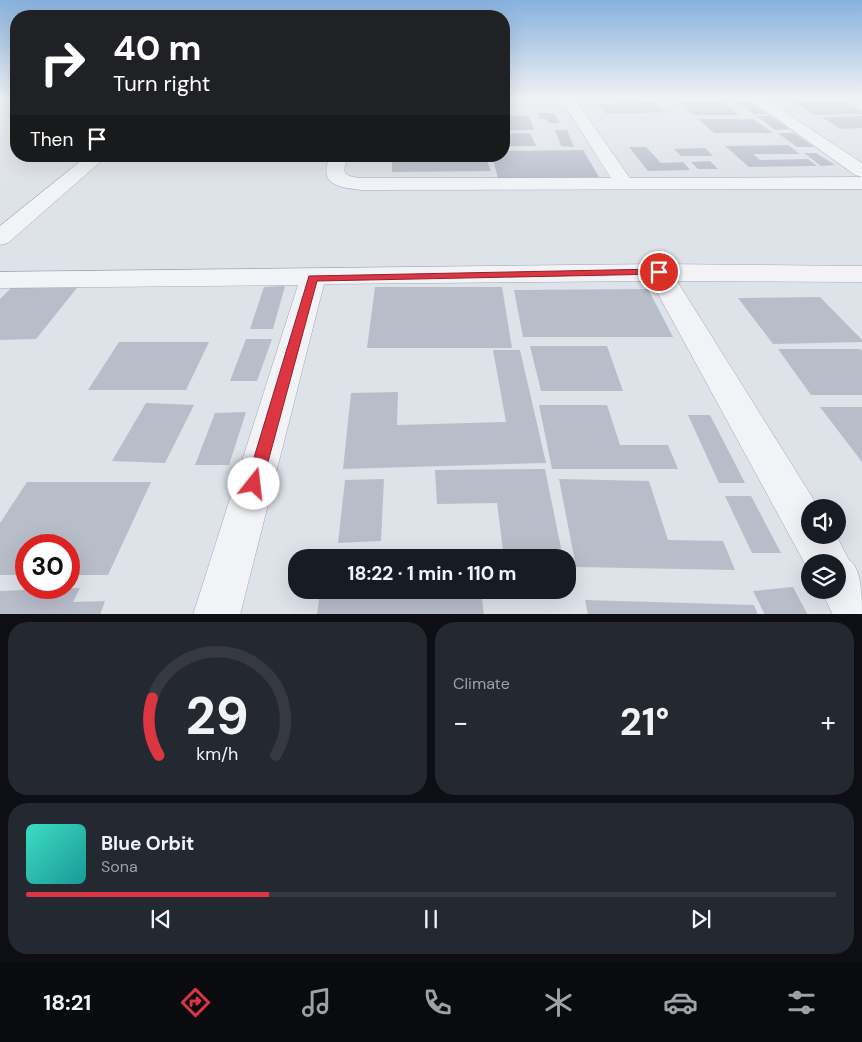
<!DOCTYPE html>
<meta charset="utf-8">
<style>
:root{--surface:#171b24;--page:#242831;--text:#f1f3f6;--muted:#9ea1a6;--line:#363941;--accent:#dc3643}
body{margin:0;font-family:"DM Sans",sans-serif;background:var(--page);color:var(--text);height:100vh;display:flex;flex-direction:column;font-size:19px;white-space:nowrap}
*{box-sizing:border-box;margin:0}
p{font-size:16px;color:var(--muted)}
.icon{flex:none;width:28px;height:28px;fill:none;stroke:currentColor;stroke-width:2;stroke-linecap:round;stroke-linejoin:round}
.map{position:relative;height:614px;overflow:hidden}
.side{display:flex;flex-direction:column;gap:8px;padding:8px;background:#0d0f14;flex:1}
.side>*{flex:none}
.banner{position:absolute;left:10px;top:10px;width:500px;height:152px;border-radius:20px;box-shadow:0 5px 20px #0002;background:#202124;color:#fff;overflow:hidden}
.controls{position:absolute;left:801px;top:499px;display:grid;gap:10px}
.controls a{display:grid;place-items:center;width:45px;height:45px;border-radius:50%;background:var(--surface);box-shadow:0 5px 20px #0002;font-size:25px}
.speed{position:absolute;left:15px;top:534px;display:flex;gap:10px;font-size:25px;font-weight:700;text-align:center}
.speed>*{display:grid;place-content:center;width:65px;height:65px;border-radius:50%;background:var(--surface);box-shadow:0 5px 20px #0002;line-height:1}
.speed .limit{border:8px solid #d22;background:#fff;color:#111}
.pin{position:absolute;display:grid;place-items:center;width:42px;height:42px;color:#fff;margin:-21px;border:2px solid #fff;border-radius:50%;box-shadow:0 1px 5px #0007}
.me{position:absolute;width:55px;margin:-28px;rotate:16deg;stroke-linejoin:round;filter:drop-shadow(0 0 4px #0008)}
.turn{display:flex;align-items:center;gap:18px;height:105px;padding:0 20px;font-size:22px}
.turn .icon{width:65px;height:65px;stroke-width:2.5}
.turn b{display:block;font-size:35px;line-height:42px}
.then{display:flex;align-items:center;height:48px;padding:0 20px;background:#0003;gap:10px;font-size:19px}
.big{font-size:38px;font-weight:700;line-height:1.1}
.side .widget{flex:1;display:flex;flex-direction:column;justify-content:center;gap:8px;min-width:0;padding:0 18px;border-radius:20px;background:var(--page)}
.side .dial{align-items:center;gap:0}
.dial svg{height:130px;overflow:visible;fill:none;stroke:var(--line);stroke-width:7;stroke-linecap:round;text-anchor:middle}
.dial text{fill:var(--text);stroke:none}
.song{display:flex;align-items:center;gap:15px}
.cover{width:60px;height:60px;border-radius:8px;background:linear-gradient(135deg,hsl(170 70% 55%),hsl(180 70% 35%))}
.played{height:5px;border-radius:2px;background:linear-gradient(90deg,var(--accent) 30%,var(--line) 30%)}
.keys{display:flex;justify-content:space-around;direction:ltr}
.heat{display:flex;justify-content:space-between;align-items:center;font-size:28px;direction:ltr}
.side .tiles{flex:1;display:grid;gap:8px;grid-template-columns:1fr 1fr}
.widget:last-child{grid-column:span 2}
.trip{position:absolute;left:288px;top:549px;width:288px;height:50px;border-radius:20px;background:var(--surface);box-shadow:0 5px 20px #0002;font-weight:700;line-height:50px;text-align:center}
.dock{display:flex;height:80px;justify-content:space-around;align-items:center;background:#090b0e;color:var(--muted)}
.dock .icon{width:35px;height:35px}
.dock .active{color:var(--accent)}
.dock b{font-size:22px;color:var(--text)}
.map>svg:first-child{display:block}
.building{fill:#b8bdca}
.lines{fill:none;stroke-linecap:round;stroke-linejoin:round}
.minor-casing{stroke:#a3a8b4;stroke-width:1}
.minor{fill:#f2f3f7;fill-rule:evenodd}
.route{fill:#dc3643;stroke:#8f232c}
</style>
<div class="map">
<svg width="862" height="615" viewBox="0 0 862 615">
<rect width="100%" height="100%" fill="#dee2e9"/>
<g class="building">
<path d="M595 98H638L641 100 598 102Z"/>
<path d="M673 98H712L715 100H676Z"/>
<path d="M792 98H823L827 100H796Z"/>
<path d="M677 101H721L739 115H693Z"/>
<path d="M792 101H842L862 111V114L815 115Z"/>
<path d="M654 102 666 112 607 114 598 104Z"/>
<path d="M732 102H749L767 114H754L741 105H736Z"/>
<path d="M538 113H554L560 123H549L546 119H540Z"/>
<path d="M504 116H529L534 130H510L508 125H504Z"/>
<path d="M757 116H770L790 129 775 130Z"/>
<path d="M862 116V128L841 129 821 117Z"/>
<path d="M698 119H753L773 133H714Z"/>
<path d="M555 130H567L574 147 561 146Z"/>
<path d="M530 133 536 146H504V134Z"/>
<path d="M778 133H794L814 147H797Z"/>
<path d="M788 145 800 154H753L760 160 808 159 817 166 749 167 725 146Z"/>
<path d="M629 147H646L661 163 683 162 690 170 648 171Z"/>
<path d="M705 148 713 156H681L674 149Z"/>
<path d="M583 150 599 177 498 178 492 156H504V151Z"/>
<path d="M804 153H816L835 165 821 166Z"/>
<path d="M392 156H485L491 171 392 172Z"/>
<path d="M710 161 718 169H698L691 162Z"/>
<path d="M80 284 36 339 0 340V299L13 286Z"/>
<path d="M285 286 273 329H250L264 287Z"/>
<path d="M375 287H502L512 348H367Z"/>
<path d="M648 289 673 337H523L514 290Z"/>
<path d="M820 297 862 340V342L773 344 738 298Z"/>
<path d="M246 339H272L257 381H230Z"/>
<path d="M119 342H209L186 390H88Z"/>
<path d="M530 346H607L623 391H541Z"/>
<path d="M778 349H860L862 351V395H811Z"/>
<path d="M493 350H520L546 463 343 469 351 393 398 392 397 425 506 422Z"/>
<path d="M146 403 194 405 165 463 112 461Z"/>
<path d="M539 405H607L620 445H668L678 469H552Z"/>
<path d="M820 407H862V462Z"/>
<path d="M246 412 229 465H195L215 413Z"/>
<path d="M688 415H710L745 483H719Z"/>
<path d="M545 469 563 558H504L497 503 437 504 435 470Z"/>
<path d="M384 479 381 541 338 543 345 480Z"/>
<path d="M559 479 649 481 668 540 723 541 735 570 576 567Z"/>
<path d="M27 482H151L108 575H69V545H26V575H0V523Z"/>
<path d="M725 496H751L781 553H752Z"/>
<path d="M793 587 808 615H765L753 591Z"/>
<path d="M80 588 73 602 105 601 100 615H0V591Z"/>
<path d="M338 590H481L484 615H317L320 591Z"/>
<path d="M585 600 754 605 758 615H588Z"/>
</g>
<g class="lines">
<g class="minor-casing">
<g id="minor">
<path d="M560 98H574L630 178 862 177V189L361 190C337 187 318 185 330 156H348C342 173 342 176 361 178H611Z"/>
<path d="M748 98H764L862 163V177L855 175Z"/>
<path d="M87 156H107L8 243 0 245V226Z"/>
<path d="M659 264 862 266V282L677 281 819 508H810V535H836L849 560C862 568 862 598 862 615H833L821 590H838V562H810V573L651 281 324 284 240 615H193L298 285 0 288V272Z"/>
</g>
</g>
<use href="#minor" class="minor"/>
</g>
<linearGradient id="sky" x2="0" y2="1"><stop stop-color="#87b1dd"/><stop offset="0.53" stop-color="#f0f2f5"/><stop offset="1" stop-color="#f0f2f5" stop-opacity="0"/></linearGradient>
<rect width="862" height="184" fill="url(#sky)"/>
<path class="route" d="M659 269 664 272 663 274 317 281 262 484 259 489 254 491 248 489 246 484 309 276Z"/>
</svg>
<div class="controls">
<a><svg class="icon" aria-label="sound" viewBox="0 0 24 24"><path d="M4 9h4l5-4v14l-5-4H4zM17 9q2 3 0 6"/></svg></a>
<a><svg class="icon" aria-label="layers" viewBox="0 0 24 24"><path d="M12 4l9 5-9 5-9-5zM3 14l9 5 9-5"/></svg></a>
</div>
<div class="speed"><div class="limit">30</div></div>
<div class="pin" style="left:659px;top:272px;background:#d93025"><svg class="icon" aria-label="arrive" viewBox="0 0 24 24"><path d="M6 21V4h12l-3 4 3 4H6"/></svg></div>
<svg class="me" style="left:254px;top:484px" viewBox="-20 -20 40 40"><circle r="19" fill="#fff"/><path d="M0-13L10 11 0 6-10 11z" fill="#dc3643"/></svg>
<div class="trip">18:22 · 1 min · 110 m</div>
<div class="banner">
<div class="turn"><svg class="icon" aria-label="right" viewBox="0 0 24 24"><path d="M7 20v-9h11M14 6l5 5-5 5"/></svg><div><b>40 m</b>Turn right</div></div>
<div class="then">Then<svg class="icon" aria-label="arrive" viewBox="0 0 24 24"><path d="M6 21V4h12l-3 4 3 4H6"/></svg></div>
</div>
</div>
<section class="side">
<div class="tiles">
<div class="widget dial"><svg viewBox="0 0 100 80">
<path d="M14 69A42 42 0 1 1 86 69"/>
<path d="M14 69A42 42 0 0 1 10 34" stroke="#dc3643"/>
<text x="50" y="56" font-size="32" font-weight="700">29</text>
<text x="50" y="72" font-size="11">km/h</text>
</svg></div>
<div class="widget"><p>Climate</p>
<div class="heat"><a>−</a><b class="big">21°</b><a>+</a></div>
</div>
<div class="widget">
<div class="song"><i class="cover"></i><div><b>Blue Orbit</b><p>Sona</p></div></div>
<div class="played"></div>
<div class="keys"><svg class="icon" aria-label="previous" viewBox="0 0 24 24"><path d="M18 5L8 12l10 7zM5 5v14"/></svg><svg class="icon" aria-label="pause" viewBox="0 0 24 24"><path d="M8 5v14M16 5v14"/></svg><svg class="icon" aria-label="next" viewBox="0 0 24 24"><path d="M6 5l10 7-10 7zM19 5v14"/></svg></div>
</div>
</div>
</section>
<nav class="dock">
<b>18:21</b>
<svg class="icon active" aria-label="directions" viewBox="0 0 24 24"><path d="M12 3l9 9-9 9-9-9zM9 14v-3h6M13 9l2 2-2 2"/></svg>
<svg class="icon" aria-label="music" viewBox="0 0 24 24"><path d="M9 18V5l10-2v13"/><circle cx="6" cy="18" r="3"/><circle cx="16" cy="16" r="3"/></svg>
<svg class="icon" aria-label="phone" viewBox="0 0 24 24"><path d="M5 4h4l2 5-3 2q2 4 5 5l2-3 5 2v4C11 20 4 13 5 4z"/></svg>
<svg class="icon" aria-label="climate" viewBox="0 0 24 24"><path d="M12 3v18M4 7l16 10M4 17L20 7"/></svg>
<svg class="icon" aria-label="car" viewBox="0 0 24 24"><path d="M5 17H2v-5l4-1 3-4h7l3 4 3 1v5h-3M9 17h6M6 11h13"/><circle cx="7" cy="17" r="2"/><circle cx="17" cy="17" r="2"/></svg>
<svg class="icon" aria-label="filters" viewBox="0 0 24 24"><path d="M4 7h16M4 17h16"/><circle cx="9" cy="7" r="2"/><circle cx="15" cy="17" r="2"/></svg>
</nav>
